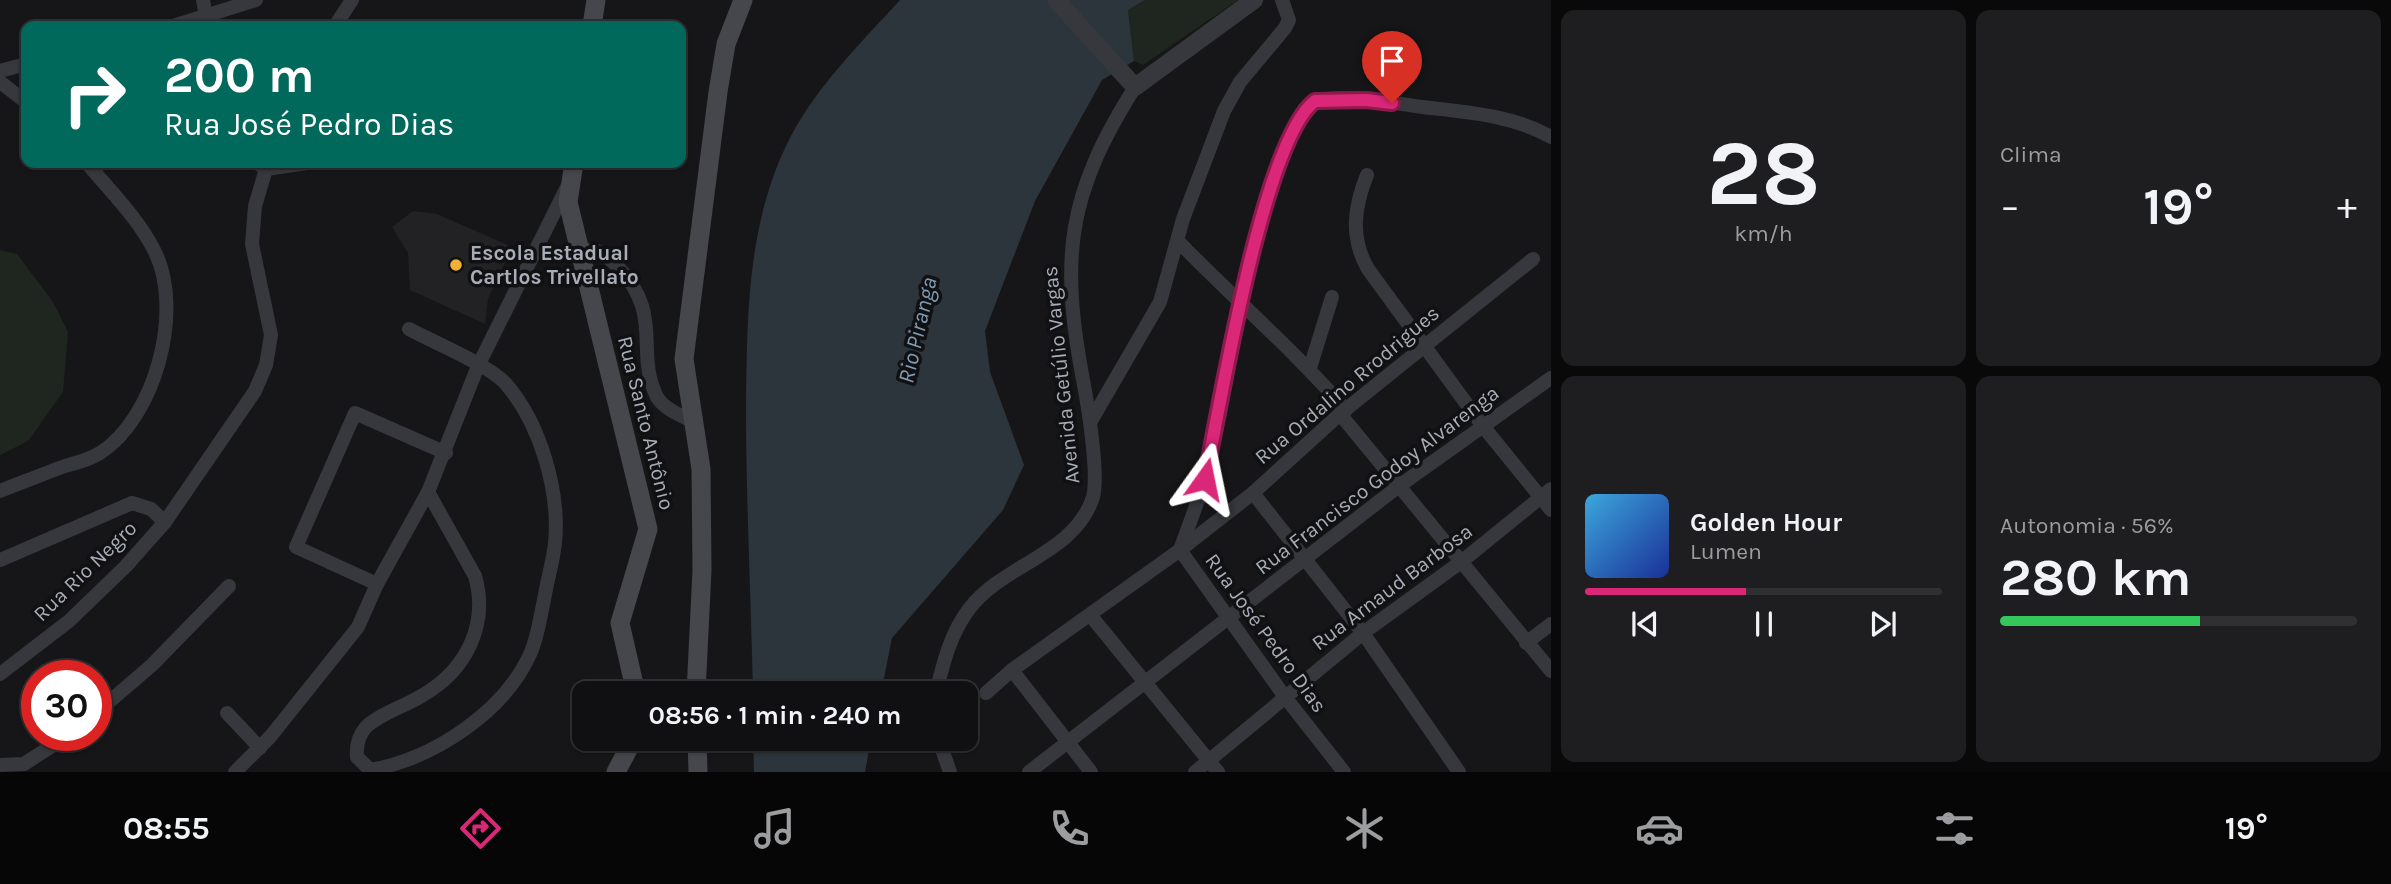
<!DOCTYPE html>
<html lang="pt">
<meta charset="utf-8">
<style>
:root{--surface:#101012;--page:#1e1e20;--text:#f1f3f6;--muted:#9c9d9f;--line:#303032;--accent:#db2777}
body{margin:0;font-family:Karla,sans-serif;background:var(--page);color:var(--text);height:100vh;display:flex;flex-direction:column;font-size:26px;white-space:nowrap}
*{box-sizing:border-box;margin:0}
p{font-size:23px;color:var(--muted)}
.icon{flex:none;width:38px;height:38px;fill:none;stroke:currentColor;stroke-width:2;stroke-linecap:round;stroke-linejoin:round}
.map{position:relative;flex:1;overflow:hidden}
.details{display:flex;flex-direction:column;gap:10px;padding:10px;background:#09090a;width:840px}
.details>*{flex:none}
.banner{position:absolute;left:21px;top:21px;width:665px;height:147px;border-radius:14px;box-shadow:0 2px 5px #0004,0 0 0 2px var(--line);background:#00695c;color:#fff;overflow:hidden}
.speed{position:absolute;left:21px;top:660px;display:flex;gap:14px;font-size:35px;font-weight:700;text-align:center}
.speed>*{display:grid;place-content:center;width:91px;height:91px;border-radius:50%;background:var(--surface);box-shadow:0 2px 5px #0004,0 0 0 2px var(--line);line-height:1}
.speed .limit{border:10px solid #d22;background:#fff;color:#111}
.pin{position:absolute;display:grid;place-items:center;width:60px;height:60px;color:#fff;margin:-72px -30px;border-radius:50% 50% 50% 0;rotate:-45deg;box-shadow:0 0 7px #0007}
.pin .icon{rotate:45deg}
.me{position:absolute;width:77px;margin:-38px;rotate:12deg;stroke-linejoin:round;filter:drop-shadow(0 0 5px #0008)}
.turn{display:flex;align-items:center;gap:24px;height:147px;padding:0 28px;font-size:32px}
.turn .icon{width:91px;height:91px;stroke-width:2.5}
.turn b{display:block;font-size:49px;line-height:60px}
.big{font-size:52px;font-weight:700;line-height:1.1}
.details .widget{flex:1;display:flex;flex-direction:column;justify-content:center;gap:10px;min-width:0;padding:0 24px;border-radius:14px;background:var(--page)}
.details .dial{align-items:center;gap:0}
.dial b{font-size:91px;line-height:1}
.song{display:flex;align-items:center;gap:21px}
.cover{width:84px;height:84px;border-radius:10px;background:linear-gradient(135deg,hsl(200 70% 55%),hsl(230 70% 35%))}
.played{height:7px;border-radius:4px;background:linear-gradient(90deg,var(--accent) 45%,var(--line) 45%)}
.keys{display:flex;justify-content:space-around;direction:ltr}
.heat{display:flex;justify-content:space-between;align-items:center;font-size:38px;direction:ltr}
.charge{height:10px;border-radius:5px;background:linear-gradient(90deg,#34c759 56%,var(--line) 0)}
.details .tiles{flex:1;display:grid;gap:10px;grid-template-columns:repeat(2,1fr)}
.trip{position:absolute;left:572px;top:681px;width:406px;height:70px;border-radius:14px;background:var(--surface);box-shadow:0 2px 5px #0004,0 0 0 2px var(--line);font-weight:700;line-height:70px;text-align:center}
.dock{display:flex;height:112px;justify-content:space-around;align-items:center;background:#060607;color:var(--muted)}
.dock .icon{width:49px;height:49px}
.dock .selected{color:var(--accent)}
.dock b{font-size:32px;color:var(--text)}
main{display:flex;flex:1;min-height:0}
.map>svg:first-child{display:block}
.built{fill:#222225}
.green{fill:#1e261f}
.water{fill:#2c353c}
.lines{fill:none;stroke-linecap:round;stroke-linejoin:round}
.minor{stroke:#37383d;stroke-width:14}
.tertiary{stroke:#37383d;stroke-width:18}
.secondary{stroke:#45474d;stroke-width:19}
.route-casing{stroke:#8e194d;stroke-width:18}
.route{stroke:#db2777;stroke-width:12}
.poi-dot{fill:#f2b134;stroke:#111113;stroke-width:2.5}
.labels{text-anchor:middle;stroke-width:7;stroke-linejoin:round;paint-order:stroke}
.poi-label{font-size:21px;font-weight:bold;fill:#a8adb8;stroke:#111113;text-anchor:start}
.street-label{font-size:21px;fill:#a8adb8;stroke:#111113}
.water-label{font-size:23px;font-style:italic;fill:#7f9bb3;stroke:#111113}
</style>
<main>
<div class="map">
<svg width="1551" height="772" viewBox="0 0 1551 772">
<rect width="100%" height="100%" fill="#161618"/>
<path class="built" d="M413 211 437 214 512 247 488 299 485 324 410 290 408 253 392 227Z"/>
<g class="green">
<path d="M1145 0H1238L1143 65 1134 61 1128 10Z"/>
<path d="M0 250 17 254 53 302 68 332 63 392 28 441 0 455Z"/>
</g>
<g class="water">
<path d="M900 0H1145L1128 10 1134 61 1102 80 1035 201 985 331 990 372 1024 465 1003 510 892 638 881 693H753C751 597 746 502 746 406 747 318 747 228 786 146 812 91 859 45 900 0Z"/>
<path d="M753 739V738L871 739 865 772H754Z"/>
</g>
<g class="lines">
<g class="minor">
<path d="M203 0 206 17"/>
<path d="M173 26 256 0"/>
<path d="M335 26 352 0"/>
<path d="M0 71 26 64"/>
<path d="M0 82 26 102"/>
<path d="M257 163 266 169 307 163"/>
<path d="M1367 175C1354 207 1350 238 1368 269L1482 425 1551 510"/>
<path d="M1178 241C1233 298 1294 350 1346 410"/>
<path d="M580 251C598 247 605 254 617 266 665 315 634 351 657 397 664 409 680 415 692 421"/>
<path d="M409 329C433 342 489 365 506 384 540 423 560 491 555 543 553 562 547 581 544 600 540 617 538 636 531 652 505 712 433 759 370 770L357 757C356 746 359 735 366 727 381 713 406 706 423 695 466 670 489 625 475 576L428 492"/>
<path d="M1310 368 1332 297"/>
<path d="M1340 414 1551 671"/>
<path d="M1091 421 1160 302 1183 219 1224 111 1240 82 1285 28 1289 20 1282 0"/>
<path d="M0 491C21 483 43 474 65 466 76 463 89 460 100 453 155 418 184 311 155 252 139 219 110 191 87 163"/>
<path d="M1253 493 1363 633 1459 772"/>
<path d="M1180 550C1188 527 1198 503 1204 480 1236 369 1239 238 1292 135 1298 125 1302 111 1312 104 1331 90 1399 104 1422 107 1465 112 1513 115 1551 137"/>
<path d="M1180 550 1285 697 1344 772"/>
<path d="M0 560 132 503 151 509 165 522"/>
<path d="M377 584 296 547 355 413 446 453"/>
<path d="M1091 616 1218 772"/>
<path d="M1526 643 1551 624"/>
<path d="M1012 670 1091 772"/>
<path d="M0 674 69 621 126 566 165 522 255 391 266 365 271 335 252 244 255 206 266 169"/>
<path d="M936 693C943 664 950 634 969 609 1003 564 1075 554 1093 497 1099 475 1088 405 1083 380 1060 256 1067 195 1135 87"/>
<path d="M986 693 1012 670 1180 550 1253 493 1340 414 1533 259"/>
<path d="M96 713 152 665 229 586"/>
<path d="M227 713 260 748"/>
<path d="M938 738 950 772"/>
<path d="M0 765 24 764 69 735"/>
<path d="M235 772 270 737 358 627 377 584 428 492 478 366 567 187"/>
<path d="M1029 772 1399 486 1551 378"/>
<path d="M1195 772 1363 633 1461 562 1551 489"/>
</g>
<path class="tertiary" d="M1056 0 1135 87 1254 0"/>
<g class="secondary">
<path d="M592 26 596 0"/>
<path d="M574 163 568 202 648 529 620 623 636 693"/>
<path d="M696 693 702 570 701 469 684 359 718 92 726 44 743 0"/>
<path d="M697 738 698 772"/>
<path d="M616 772 634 738"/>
</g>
</g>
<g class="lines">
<g class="route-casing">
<path id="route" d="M1205 479C1220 407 1263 140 1315 101L1366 100 1392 103"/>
</g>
<use href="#route" class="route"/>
</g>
<circle class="poi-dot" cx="456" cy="265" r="7"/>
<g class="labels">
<g class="poi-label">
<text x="470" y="260">Escola Estadual<tspan x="470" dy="24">Cartlos Trivellato</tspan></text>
</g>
<g class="street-label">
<text transform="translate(1061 375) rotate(-96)" y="7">Avenida Getúlio Vargas</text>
<text transform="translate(1347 385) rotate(-40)" y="7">Rua Ordalino Rrodrigues</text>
<text transform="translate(646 423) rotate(76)" y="7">Rua Santo Antônio</text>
<text transform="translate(1377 480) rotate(-37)" y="7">Rua Francisco Godoy Alvarenga</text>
<text transform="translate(85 571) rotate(-44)" y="7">Rua Rio Negro</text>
<text transform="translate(1392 587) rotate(-37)" y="7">Rua Arnaud Barbosa</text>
<text transform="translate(1266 633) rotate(54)" y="7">Rua José Pedro Dias</text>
</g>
<g class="water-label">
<text transform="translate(917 330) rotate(-77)" y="8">Rio Piranga</text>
</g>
</g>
</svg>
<div class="speed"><div class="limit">30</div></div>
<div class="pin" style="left:1392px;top:103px;background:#d93025"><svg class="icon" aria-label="arrive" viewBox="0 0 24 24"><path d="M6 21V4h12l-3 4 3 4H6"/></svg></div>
<svg class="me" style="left:1205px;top:479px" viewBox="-20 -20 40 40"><path d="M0-17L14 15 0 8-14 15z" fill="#db2777" stroke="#fff" stroke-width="4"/></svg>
<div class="trip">08:56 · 1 min · 240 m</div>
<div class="banner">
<div class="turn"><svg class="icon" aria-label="right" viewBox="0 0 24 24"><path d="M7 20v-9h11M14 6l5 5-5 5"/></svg><div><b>200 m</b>Rua José Pedro Dias</div></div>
</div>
</div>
<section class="details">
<div class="tiles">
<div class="widget dial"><b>28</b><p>km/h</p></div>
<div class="widget"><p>Clima</p>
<div class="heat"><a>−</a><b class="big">19°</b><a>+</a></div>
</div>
<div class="widget">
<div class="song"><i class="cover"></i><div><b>Golden Hour</b><p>Lumen</p></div></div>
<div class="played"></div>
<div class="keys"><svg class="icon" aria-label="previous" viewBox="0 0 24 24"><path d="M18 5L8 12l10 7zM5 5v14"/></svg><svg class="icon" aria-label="pause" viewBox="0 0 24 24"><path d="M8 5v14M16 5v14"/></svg><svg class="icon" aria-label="next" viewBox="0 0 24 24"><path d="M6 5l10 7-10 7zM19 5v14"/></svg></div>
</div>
<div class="widget"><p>Autonomia · 56%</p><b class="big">280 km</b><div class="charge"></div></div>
</div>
</section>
</main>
<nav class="dock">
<b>08:55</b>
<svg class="icon selected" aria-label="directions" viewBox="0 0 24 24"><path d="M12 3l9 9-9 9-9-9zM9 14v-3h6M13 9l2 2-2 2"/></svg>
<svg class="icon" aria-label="music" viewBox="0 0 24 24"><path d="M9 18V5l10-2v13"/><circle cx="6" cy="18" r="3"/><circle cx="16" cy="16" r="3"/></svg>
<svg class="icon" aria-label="phone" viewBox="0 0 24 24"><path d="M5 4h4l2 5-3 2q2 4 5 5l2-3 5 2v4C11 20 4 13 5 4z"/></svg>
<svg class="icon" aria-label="climate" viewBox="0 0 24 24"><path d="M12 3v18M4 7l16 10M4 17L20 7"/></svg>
<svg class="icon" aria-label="car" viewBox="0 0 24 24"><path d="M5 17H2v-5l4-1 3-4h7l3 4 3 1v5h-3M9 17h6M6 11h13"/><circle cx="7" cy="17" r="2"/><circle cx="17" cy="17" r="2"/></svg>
<svg class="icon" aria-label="filters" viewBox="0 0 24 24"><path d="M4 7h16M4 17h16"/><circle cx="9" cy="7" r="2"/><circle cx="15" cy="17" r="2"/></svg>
<b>19°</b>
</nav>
